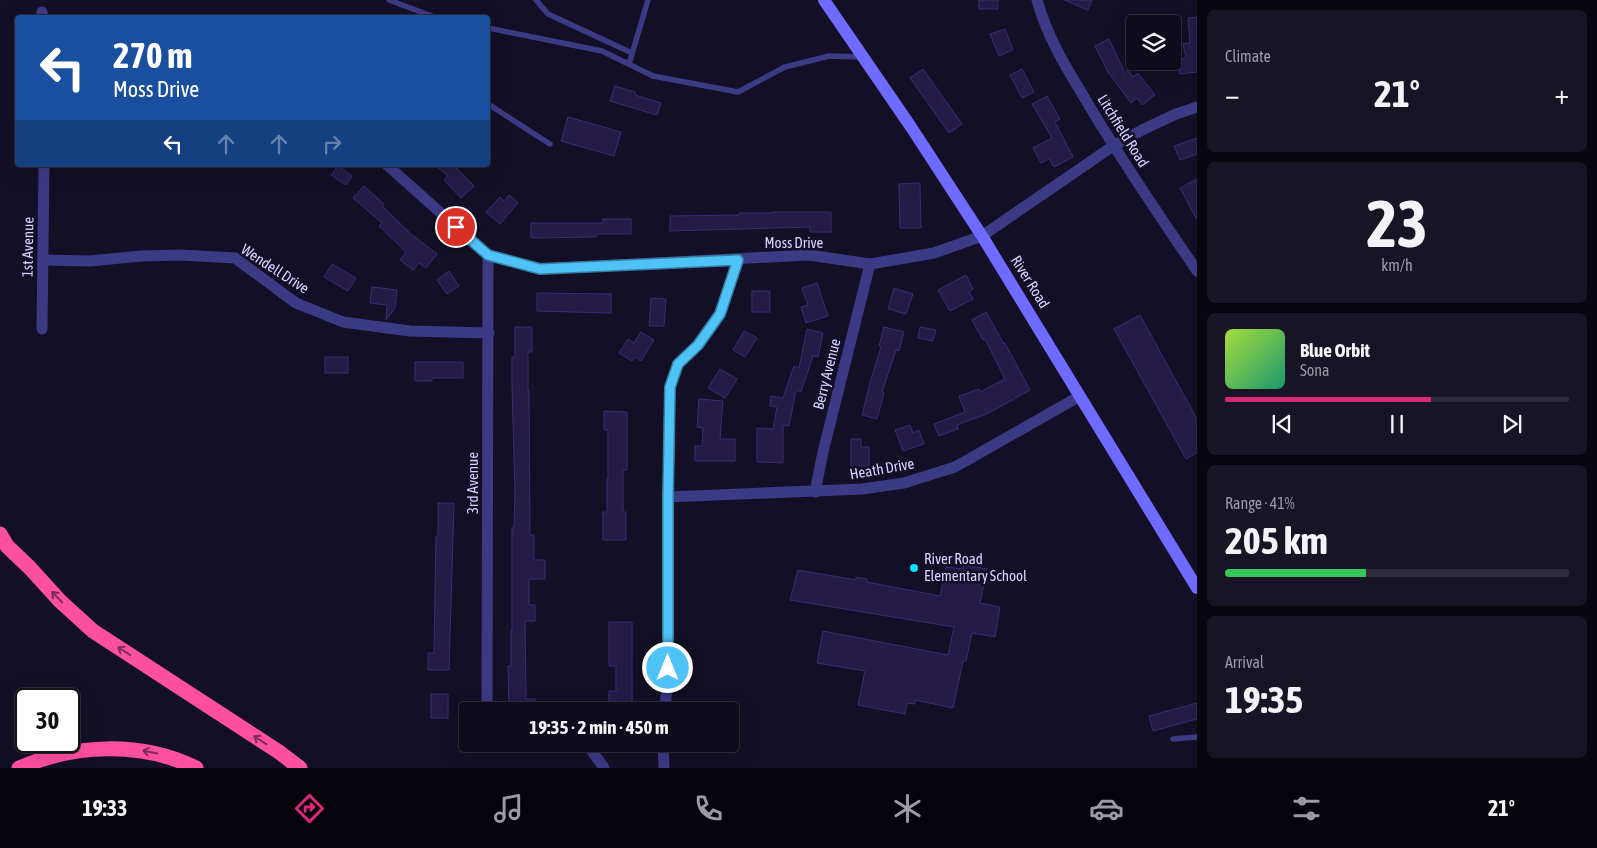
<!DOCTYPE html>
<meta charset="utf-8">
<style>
:root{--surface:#0e0b1c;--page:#171425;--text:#f1f3f6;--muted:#9b9ba3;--line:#2e2b3b;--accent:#db2777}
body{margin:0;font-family:"Asap Condensed",sans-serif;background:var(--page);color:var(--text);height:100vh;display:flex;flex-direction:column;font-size:19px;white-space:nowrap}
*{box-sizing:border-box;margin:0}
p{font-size:16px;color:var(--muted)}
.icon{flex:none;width:28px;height:28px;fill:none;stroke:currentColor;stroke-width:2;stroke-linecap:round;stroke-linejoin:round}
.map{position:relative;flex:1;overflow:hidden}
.sheet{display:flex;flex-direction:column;gap:10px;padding:10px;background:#08060f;width:400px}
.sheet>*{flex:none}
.banner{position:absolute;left:15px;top:15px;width:475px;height:152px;border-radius:5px;box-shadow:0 5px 20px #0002,0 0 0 1px var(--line);background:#1a4fa0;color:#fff;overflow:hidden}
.controls{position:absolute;left:1126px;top:15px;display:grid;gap:10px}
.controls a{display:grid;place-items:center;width:55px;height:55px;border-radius:5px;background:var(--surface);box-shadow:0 5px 20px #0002,0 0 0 1px var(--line);font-size:25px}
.speed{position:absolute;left:15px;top:688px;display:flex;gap:10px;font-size:25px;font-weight:700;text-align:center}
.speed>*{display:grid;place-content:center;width:65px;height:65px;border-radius:50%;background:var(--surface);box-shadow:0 5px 20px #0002,0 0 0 1px var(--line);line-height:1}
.speed .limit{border:2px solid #111;border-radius:8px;background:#fff;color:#111}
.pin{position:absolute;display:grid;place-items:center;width:42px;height:42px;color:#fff;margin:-21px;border:2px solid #fff;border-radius:50%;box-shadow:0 1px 5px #0007}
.me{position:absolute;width:55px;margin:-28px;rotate:0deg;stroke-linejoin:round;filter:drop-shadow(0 0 4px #0008)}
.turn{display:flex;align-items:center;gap:18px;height:105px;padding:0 15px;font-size:22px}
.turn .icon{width:65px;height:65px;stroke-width:2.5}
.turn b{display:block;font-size:35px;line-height:42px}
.lanes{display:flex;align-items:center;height:48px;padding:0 15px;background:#0003;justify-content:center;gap:25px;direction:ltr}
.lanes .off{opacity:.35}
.big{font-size:38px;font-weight:700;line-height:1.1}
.sheet .tile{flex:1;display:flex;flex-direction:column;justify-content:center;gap:8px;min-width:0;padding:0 18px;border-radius:8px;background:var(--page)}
.sheet .dial{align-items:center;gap:0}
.dial b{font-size:65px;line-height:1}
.song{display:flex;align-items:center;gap:15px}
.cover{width:60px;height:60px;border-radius:8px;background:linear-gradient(135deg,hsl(80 70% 55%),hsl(160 70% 35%))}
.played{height:5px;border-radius:2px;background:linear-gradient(90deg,var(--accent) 60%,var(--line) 60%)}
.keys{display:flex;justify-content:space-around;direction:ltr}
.heat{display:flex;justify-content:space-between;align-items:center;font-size:28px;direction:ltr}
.charge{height:8px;border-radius:4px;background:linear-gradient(90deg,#34c759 41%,var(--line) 0)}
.trip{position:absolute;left:459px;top:702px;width:280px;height:50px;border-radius:5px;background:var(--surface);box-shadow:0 5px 20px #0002,0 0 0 1px var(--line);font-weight:700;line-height:50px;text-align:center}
.menu{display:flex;height:80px;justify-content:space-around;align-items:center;background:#06040b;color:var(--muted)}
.menu .icon{width:35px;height:35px}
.menu .selected{color:var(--accent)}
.menu b{font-size:22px;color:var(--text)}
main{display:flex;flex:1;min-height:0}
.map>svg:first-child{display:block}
.building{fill:#241b47;stroke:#3b2d73}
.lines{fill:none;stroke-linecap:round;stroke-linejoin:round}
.lane{stroke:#3d3a85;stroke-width:5.5}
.street{stroke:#3d3a85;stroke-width:11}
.secondary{stroke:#6f6bff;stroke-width:12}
.highway{stroke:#ff4fa3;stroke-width:15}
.oneway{stroke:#7d2c5e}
.route-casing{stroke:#337fa1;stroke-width:12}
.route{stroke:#4fc3f7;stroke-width:9}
.poi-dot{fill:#00e5ff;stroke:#130f26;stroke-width:2}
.labels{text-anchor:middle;stroke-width:5;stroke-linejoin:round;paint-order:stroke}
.street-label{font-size:15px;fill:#d9d4ff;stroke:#130f26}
.poi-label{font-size:15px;fill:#d9d4ff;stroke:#130f26;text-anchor:start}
</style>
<main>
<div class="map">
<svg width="1197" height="768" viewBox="0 0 1197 768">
<rect width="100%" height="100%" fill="#130f26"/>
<g class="building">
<rect x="979" y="0" width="19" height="9"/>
<path d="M1064 0H1092L1088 10Z"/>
<path d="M1197 17V72L1180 74 1177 60 1186 58 1183 44 1190 43 1188 18Z"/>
<path d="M1005 29 1013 50 999 56 990 34Z"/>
<path d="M1109 39 1125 73 1128 70 1133 77 1138 73 1155 95 1142 105 1137 98 1131 103 1108 72 1095 46Z"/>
<path d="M923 69 962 124 949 133 910 78Z"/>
<path d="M1022 69 1034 92 1022 98 1010 75Z"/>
<path d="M615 86 635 92V95L661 103 657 115 610 101Z"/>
<path d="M1047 96 1060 119 1055 122 1073 157 1054 167 1049 159 1041 163 1033 148 1052 138 1032 104Z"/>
<path d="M568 117 621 132 614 156 561 141Z"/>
<path d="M1197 138V154L1180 160 1174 146Z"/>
<path d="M435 165H453L474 186 461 198 444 180 448 176Z"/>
<path d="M338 166 352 176 346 185 331 175Z"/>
<path d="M1197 179V220L1180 188Z"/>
<path d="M920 183 921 228H900L899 184Z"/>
<path d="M364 186 384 204 382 206 411 234 437 254 426 268 419 263 413 270 400 260 406 252 379 226 382 223 353 198Z"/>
<path d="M509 195 518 203 500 224 486 212 500 197 504 201Z"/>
<path d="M772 212H831V232H810V227L670 231V216L739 215V213H772Z"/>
<path d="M603 219H631V234H596V237L531 238V223H603Z"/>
<path d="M332 264 356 278 348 291 324 277Z"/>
<path d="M449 271 459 286 447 294 437 280Z"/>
<path d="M966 275 973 289 969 292 973 299 950 311 938 290Z"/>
<path d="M817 283 828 316 806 323 801 307 808 305 802 288Z"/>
<path d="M372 287 397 290 395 308 386 320 387 305 370 303Z"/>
<path d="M894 288 913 294 906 314 888 309Z"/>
<rect x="752" y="291" width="18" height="21"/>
<path d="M537 293 611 294V313L537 311Z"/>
<path d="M651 298 666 299 664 326H649Z"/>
<path d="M986 312 1004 344 1005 343 1030 390 989 413 957 425 958 429 939 436 934 424 965 412 959 396 979 389 980 392 1005 379 985 339 983 340 972 320Z"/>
<path d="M1140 315 1197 419V453L1186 459 1114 329Z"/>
<path d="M515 327H532V352H528V390H529L530 535H534V560H545V579H529V605H535V621H525L526 699H535V711H509L508 666H511V630H512V528H514L515 493 512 387V357H515Z"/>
<path d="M884 327 904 332 899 351 896 350 882 392 884 393 877 419 862 415 871 379 881 347 879 346Z"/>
<path d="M920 327 936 330 933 341 918 338Z"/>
<path d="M807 329 823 333 818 357 813 356 801 392 796 390 789 426 783 425V463L757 462V428L773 429 777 407 770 406 771 396 783 398 794 366 799 368Z"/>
<path d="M744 331 757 338 745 357 733 350Z"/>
<path d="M641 332 654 340 641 361 635 357 632 361 619 353 628 339 634 343Z"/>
<rect x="325" y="357" width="23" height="16"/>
<path d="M415 362H463V378H432V381H415Z"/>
<path d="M720 369 737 379 725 398 708 388Z"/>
<path d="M699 399 723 401 720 439H735V461H695V446H702L703 428 697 427Z"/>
<path d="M604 411 627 412V470H623V512H626V540H603V512H607V479H608V430H604Z"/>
<path d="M910 425 913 433 919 430 924 444 903 451 895 430Z"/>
<path d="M851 439H861V447H869V466H851Z"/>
<path d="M438 503H454L449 670H428V653H434L436 536H438Z"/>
<path d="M964 565 987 569 980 603 1000 607 995 637 972 633 966 661H963L953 708 915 700V704L907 703 905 714 858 705 865 671 817 663 823 631 948 655 954 627 790 600 798 570 856 580V577L867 579V582L940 596 946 567 963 569Z"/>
<path d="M609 622H632V711H609V691H616V666H609Z"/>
<rect x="431" y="694" width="17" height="24"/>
<path d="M1197 703V719L1153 731 1149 716Z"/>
</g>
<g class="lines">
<g class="lane">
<path d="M389 0 437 18"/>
<path d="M536 0 548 14 632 53"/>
<path d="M488 28 602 51 653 76 738 92 785 67 829 56 863 57"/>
<path d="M629 64 648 0"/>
<path d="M488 104 550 144"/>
<path d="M1173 739 1197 737"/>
</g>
<g class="street">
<path d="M1037 0C1047 37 1067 69 1087 102 1121 160 1159 215 1197 271"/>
<path d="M42 12 43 18"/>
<path d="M387 165 488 255 540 269 809 255 870 264 934 253 982 236 1113 146 1142 130 1176 114 1197 107"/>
<path d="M43 260 90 261 141 256 180 255 235 258 296 303 343 322 410 331 489 333"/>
<path d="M42 329 44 165"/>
<path d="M815 492 823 452 870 264"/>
<path d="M668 497 862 489 904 483 955 467 1080 396"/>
<path d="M487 711 488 255"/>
<path d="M665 711 668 668V497L670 387 678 364 698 345 720 314 738 260"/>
<path d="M587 744 604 768"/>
<path d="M663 744 664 768"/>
</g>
<path class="secondary" d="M824 0 911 127 982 236 1197 588"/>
<g class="highway">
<path d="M0 534 7 546 30 568 60 601 93 631 279 752 300 768"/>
<path d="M19 768C74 744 141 741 196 768"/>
</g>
</g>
<defs><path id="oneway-shaft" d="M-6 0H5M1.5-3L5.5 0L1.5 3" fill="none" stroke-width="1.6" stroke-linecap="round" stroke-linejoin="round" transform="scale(1.25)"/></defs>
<g class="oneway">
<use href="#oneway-shaft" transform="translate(57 597) rotate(-134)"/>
<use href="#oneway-shaft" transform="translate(124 651) rotate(-147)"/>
<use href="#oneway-shaft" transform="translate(260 740) rotate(-147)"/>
<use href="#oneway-shaft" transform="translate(150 752) rotate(-169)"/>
</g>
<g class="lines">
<g class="route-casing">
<path id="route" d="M456 227 488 255 540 269 738 260 720 314 698 345 678 364 670 387 668 497V668"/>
</g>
<use href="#route" class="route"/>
</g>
<circle class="poi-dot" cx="914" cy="568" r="5"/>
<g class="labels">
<g class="street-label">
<text transform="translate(1123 131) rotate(58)" y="5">Litchfield Road</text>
<text x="794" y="248">Moss Drive</text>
<text transform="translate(28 247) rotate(-89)" y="5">1st Avenue</text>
<text transform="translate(275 269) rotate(33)" y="5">Wendell Drive</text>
<text transform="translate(1030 282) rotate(58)" y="5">River Road</text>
<text transform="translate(827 374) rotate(-76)" y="5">Berry Avenue</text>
<text transform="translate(882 469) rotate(-10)" y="5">Heath Drive</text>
<text transform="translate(473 483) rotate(-90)" y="5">3rd Avenue</text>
</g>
<g class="poi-label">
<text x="924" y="564">River Road<tspan x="924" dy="17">Elementary School</tspan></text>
</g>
</g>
</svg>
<div class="controls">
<a><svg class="icon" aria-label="layers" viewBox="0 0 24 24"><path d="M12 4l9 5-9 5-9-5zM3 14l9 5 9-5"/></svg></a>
</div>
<div class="speed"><div class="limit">30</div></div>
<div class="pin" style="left:456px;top:227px;background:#d93025"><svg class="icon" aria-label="arrive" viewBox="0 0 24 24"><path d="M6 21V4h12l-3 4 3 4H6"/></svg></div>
<svg class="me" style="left:668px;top:668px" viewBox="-20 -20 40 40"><circle r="17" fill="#4fc3f7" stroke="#fff" stroke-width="3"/><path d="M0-11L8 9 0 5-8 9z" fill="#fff"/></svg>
<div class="trip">19:35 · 2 min · 450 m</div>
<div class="banner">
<div class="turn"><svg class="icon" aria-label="left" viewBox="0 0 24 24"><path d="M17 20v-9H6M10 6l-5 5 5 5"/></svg><div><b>270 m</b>Moss Drive</div></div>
<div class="lanes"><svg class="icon" aria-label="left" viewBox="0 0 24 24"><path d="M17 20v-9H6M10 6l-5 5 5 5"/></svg><svg class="icon off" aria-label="ahead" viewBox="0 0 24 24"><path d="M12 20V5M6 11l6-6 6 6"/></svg><svg class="icon off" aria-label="ahead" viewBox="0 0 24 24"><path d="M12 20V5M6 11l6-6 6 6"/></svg><svg class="icon off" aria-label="right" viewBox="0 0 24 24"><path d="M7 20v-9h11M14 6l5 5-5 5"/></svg></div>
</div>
</div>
<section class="sheet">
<div class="tile"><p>Climate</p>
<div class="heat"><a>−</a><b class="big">21°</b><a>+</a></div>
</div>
<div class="tile dial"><b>23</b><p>km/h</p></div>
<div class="tile">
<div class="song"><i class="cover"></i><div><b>Blue Orbit</b><p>Sona</p></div></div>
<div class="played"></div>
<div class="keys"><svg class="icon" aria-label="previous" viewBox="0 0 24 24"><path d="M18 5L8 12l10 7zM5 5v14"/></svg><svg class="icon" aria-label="pause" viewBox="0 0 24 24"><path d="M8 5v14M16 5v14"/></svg><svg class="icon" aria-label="next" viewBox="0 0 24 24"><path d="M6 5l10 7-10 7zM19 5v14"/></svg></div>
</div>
<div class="tile"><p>Range · 41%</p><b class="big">205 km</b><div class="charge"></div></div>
<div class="tile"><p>Arrival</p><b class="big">19:35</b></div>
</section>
</main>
<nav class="menu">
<b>19:33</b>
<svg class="icon selected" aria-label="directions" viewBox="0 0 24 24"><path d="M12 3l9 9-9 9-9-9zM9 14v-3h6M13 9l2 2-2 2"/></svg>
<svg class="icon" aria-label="music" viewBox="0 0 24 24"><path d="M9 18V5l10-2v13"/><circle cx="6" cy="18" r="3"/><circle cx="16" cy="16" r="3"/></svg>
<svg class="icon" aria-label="phone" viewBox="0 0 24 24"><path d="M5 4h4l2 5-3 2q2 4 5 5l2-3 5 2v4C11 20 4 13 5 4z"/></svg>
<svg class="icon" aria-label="climate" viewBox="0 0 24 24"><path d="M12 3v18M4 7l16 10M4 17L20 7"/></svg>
<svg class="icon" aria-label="car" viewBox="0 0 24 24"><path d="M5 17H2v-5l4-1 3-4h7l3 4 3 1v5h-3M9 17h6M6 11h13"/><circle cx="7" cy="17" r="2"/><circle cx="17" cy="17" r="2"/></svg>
<svg class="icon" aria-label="filters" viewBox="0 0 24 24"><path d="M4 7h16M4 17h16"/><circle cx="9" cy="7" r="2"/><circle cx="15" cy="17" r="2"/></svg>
<b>21°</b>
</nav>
